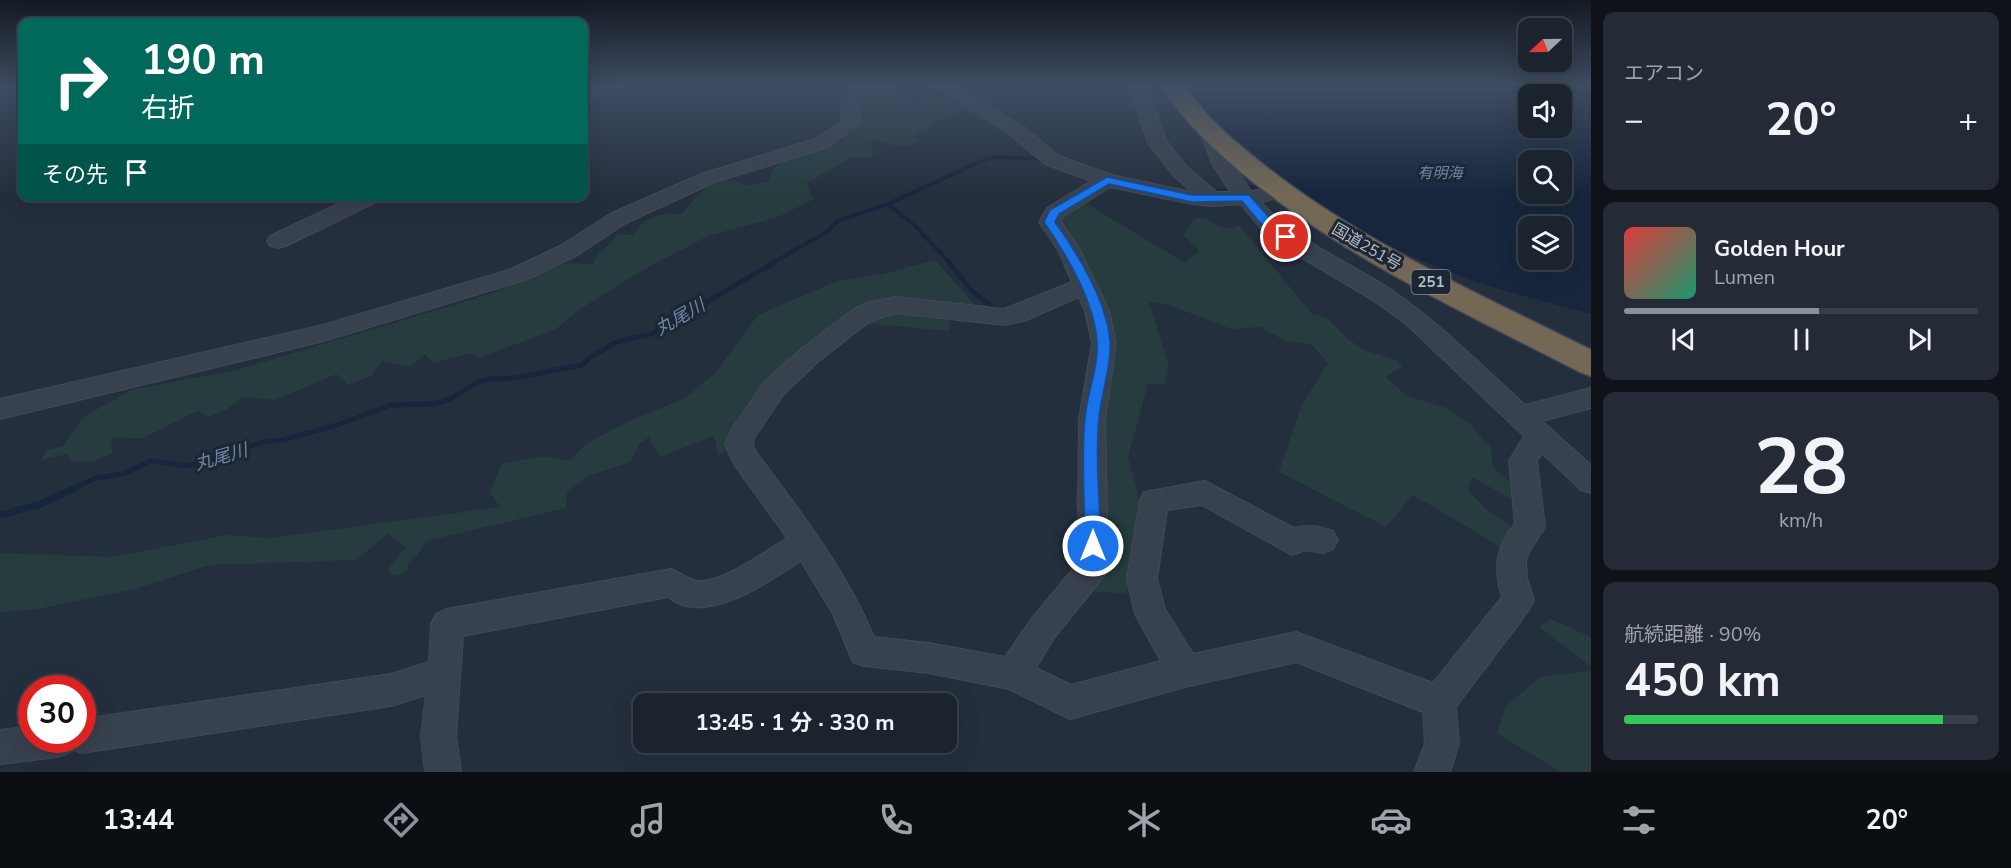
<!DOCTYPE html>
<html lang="ja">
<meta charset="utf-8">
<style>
:root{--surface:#1b232e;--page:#242b36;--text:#f1f3f6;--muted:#a0a4aa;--line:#39404a;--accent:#8c9099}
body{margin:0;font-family:"Nunito Sans","Noto Sans JP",sans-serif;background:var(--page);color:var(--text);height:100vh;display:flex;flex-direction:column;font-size:22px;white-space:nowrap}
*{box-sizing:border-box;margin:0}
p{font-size:20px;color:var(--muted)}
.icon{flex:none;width:33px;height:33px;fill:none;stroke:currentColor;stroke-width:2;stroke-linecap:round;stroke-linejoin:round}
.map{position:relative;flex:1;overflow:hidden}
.sheet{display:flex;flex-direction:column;gap:12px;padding:12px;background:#0f1319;width:420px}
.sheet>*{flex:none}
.hud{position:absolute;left:18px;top:18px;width:570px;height:183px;border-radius:12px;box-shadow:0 6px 24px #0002,0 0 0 2px var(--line);background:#00695c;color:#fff;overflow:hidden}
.needle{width:39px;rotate:248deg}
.buttons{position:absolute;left:1518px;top:18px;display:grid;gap:12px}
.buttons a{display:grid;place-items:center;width:54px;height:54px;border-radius:12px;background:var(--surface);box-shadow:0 6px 24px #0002,0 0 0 2px var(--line);font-size:30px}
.speed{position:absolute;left:18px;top:675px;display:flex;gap:12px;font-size:30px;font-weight:700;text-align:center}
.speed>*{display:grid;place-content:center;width:78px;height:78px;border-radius:50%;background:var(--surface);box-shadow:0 6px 24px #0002,0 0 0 2px var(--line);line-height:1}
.speed .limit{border:9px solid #d22;background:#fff;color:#111}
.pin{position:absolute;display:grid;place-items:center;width:51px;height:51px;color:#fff;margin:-26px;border:3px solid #fff;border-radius:50%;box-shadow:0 2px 6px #0007}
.me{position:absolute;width:66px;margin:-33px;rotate:0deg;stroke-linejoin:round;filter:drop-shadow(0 0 4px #0008)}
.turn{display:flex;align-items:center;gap:21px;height:126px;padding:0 24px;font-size:27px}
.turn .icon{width:78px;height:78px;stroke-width:2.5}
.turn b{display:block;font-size:42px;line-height:51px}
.then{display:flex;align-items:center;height:57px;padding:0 24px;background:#0003;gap:12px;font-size:22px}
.big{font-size:45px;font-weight:700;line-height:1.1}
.sheet .tile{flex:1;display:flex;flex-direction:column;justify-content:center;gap:9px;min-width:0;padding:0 21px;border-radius:12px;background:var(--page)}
.sheet .dial{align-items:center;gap:0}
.dial b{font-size:78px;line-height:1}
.song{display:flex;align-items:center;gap:18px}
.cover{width:72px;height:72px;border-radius:9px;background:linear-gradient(135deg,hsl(0 70% 55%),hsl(160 70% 35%))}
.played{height:6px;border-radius:3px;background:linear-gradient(90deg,var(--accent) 55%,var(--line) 55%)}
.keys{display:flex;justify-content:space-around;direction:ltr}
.heat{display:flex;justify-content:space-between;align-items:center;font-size:33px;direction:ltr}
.charge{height:9px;border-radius:4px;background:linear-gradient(90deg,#34c759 90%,var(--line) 0)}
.trip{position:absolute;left:633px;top:693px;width:324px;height:60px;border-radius:12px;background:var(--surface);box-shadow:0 6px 24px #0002,0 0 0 2px var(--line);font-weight:700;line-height:60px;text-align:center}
.dock{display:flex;height:96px;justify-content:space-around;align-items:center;background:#0b0e12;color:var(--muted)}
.dock .icon{width:42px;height:42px}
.dock .selected{color:var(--accent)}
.dock b{font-size:27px;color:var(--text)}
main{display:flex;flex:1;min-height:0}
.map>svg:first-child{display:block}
.green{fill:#263c3f}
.water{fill:#17263c;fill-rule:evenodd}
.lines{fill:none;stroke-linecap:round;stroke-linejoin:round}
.stream-far2{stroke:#17263c;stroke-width:4}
.stream-far1{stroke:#17263c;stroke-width:5}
.stream{stroke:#17263c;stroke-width:7}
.minor-casing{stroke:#414a57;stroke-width:2}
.highway-casing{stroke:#434c59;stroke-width:3}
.minor{fill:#38414e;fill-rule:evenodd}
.highway{fill:#746855;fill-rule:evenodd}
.route{fill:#1a73e8;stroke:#114b97;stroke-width:1.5}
.labels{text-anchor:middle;stroke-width:6;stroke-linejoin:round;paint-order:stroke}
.far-water-label{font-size:15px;font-style:italic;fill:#6d86a8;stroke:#1d2633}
.shield{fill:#1d2633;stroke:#878f9c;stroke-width:1.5}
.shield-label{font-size:15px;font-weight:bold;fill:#b4bcc9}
.street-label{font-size:16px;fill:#b4bcc9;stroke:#1d2633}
.water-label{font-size:18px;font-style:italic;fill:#6d86a8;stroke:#1d2633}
</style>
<main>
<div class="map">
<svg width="1591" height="772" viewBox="0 0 1591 772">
<rect width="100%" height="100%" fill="#242f3e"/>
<g class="green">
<path d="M882 86H895L909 106 927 94 945 99 963 108 932 124 925 133 914 135 919 141C899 153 885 138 870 141L874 154 871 157H853L806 183 814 199 778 217 708 236 648 267 577 311 556 329 479 358 470 353 433 363 425 354 410 367 383 361 371 376 348 385 337 374 274 400 243 397 227 409 208 417 198 411 140 439 111 437 112 454 93 461 72 462 67 454 41 460 46 450 63 446 82 418 131 390 236 370 481 297 567 263 593 264 597 255 618 235H633C648 214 658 214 682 214 692 201 708 181 726 180 735 180 741 184 749 185 755 185 762 183 768 182 780 146 814 160 840 142 846 137 852 130 858 125L855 101 865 90Z"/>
<path d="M1082 201 1185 263 1200 251 1183 235 1193 220 1204 217 1219 227 1232 229 1239 225 1312 314 1327 318 1348 339 1364 350 1396 360 1403 366 1386 377 1407 396 1446 408 1468 422 1491 448 1493 467 1519 490 1513 500 1472 477 1468 490 1485 508 1520 532 1504 549 1413 495 1386 527 1279 472 1302 404 1328 363 1311 344 1285 341 1260 327 1231 329 1167 304 1149 302 1169 366 1165 384H1148L1128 457 1154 558 1125 593 1094 592 1075 502 1078 474 1096 420 1112 343 1061 227V217Z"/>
<path d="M935 260 976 306H949V331L873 324 826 339 730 448 718 456 714 436 660 457 649 437 639 444 630 462 588 476 567 492 566 508 426 541 418 554 408 563V570L396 576 391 575 387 569 406 547 388 534 356 560 209 565 135 589 38 609 0 612V553L113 557 227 535 270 538 500 507 490 492 502 463 545 456 570 461 586 444 629 421 685 398 715 373 758 315 837 281 883 274Z"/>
<path d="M1551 619 1591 637V667L1539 627Z"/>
<path d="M1591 671V772H1560L1497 733 1506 706 1540 677Z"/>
</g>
<path class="water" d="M1186 86H1591V314C1553 303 1514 295 1477 282 1371 244 1252 181 1186 86ZM1528 94H1562V128H1528ZM1528 160H1562V194H1528ZM1528 226H1562V260H1528Z"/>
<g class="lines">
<g class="stream-far2">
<path d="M1210 192 1266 186"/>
<path d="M888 204 915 226 952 265"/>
<path d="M769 265 828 231 838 221 888 204 986 159 997 157 1044 159"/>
</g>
<g class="stream-far1">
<path d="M950 264 971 290 997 311"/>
<path d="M72 489 96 478 124 474 150 461 187 466 203 463 263 442 282 440 337 425 391 405 433 404 450 399 476 383 488 379 515 378 582 365 589 358 616 342 651 334 772 264"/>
</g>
<path class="stream" d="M0 515 41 504 75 488"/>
<g class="minor-casing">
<g id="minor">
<path d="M593 86H616L590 102 584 103V91Z"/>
<path d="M851 86H869L859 102 860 123 829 147 715 182 626 223 576 256 525 280 324 341 0 419V399L323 325 509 270 560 246 612 213 701 174 815 139 842 121 841 102Z"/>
<path d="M933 86H955L1024 127 1059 156 1112 175 1192 192 1173 175 1148 143 1129 86H1147L1167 142 1187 167 1217 192H1230L1212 163 1200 131 1202 127H1216L1232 163 1251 191 1281 186 1288 188 1291 192 1288 196 1261 202C1299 244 1347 260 1393 291 1441 324 1482 366 1525 405L1591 388V408L1542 421 1591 465V493L1581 490 1542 453 1537 461 1545 527 1529 552 1526 561 1527 579 1534 600 1529 610 1456 707 1459 744 1450 772H1414L1425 744 1423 712 1296 662 1185 687 1070 719 1009 689 929 673 864 666 853 662 833 614 801 561C768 582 705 628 668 597L463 636 456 736 461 772H425L421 736 426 695 391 706 82 753 72 749 70 752 58 757 0 764V730L32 726V740H82V719L391 674 429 662 431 624 436 614 447 609 671 569C679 572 689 580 697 581 721 584 766 551 787 538L735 466 725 445 732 429 765 381 801 349 854 309 867 303 896 297 1004 309 1072 282 1058 250 1039 222 1047 208 1091 181 1045 164 1010 135ZM1110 187 1192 204 1214 206 1241 204 1263 231 1292 252 1374 301 1406 324 1524 436 1509 461 1515 524C1496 546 1493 569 1502 597L1433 683 1296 632 1193 654 1165 609 1157 579 1167 510 1202 505 1292 555 1306 550 1323 553 1333 549 1338 540 1333 531C1319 526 1308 524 1294 528L1205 481 1144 492 1140 500 1127 579 1135 614 1161 661 1071 685 1036 668 1054 638 1104 576 1108 567 1105 419 1116 343 1109 311 1080 250 1061 222 1063 217ZM1079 297 1085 311 1092 343 1079 419 1078 563 1032 618 1005 657 929 643 874 637C845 568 800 511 756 452L753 445 754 438 783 395 819 361 870 321 896 313 1004 325 1024 321Z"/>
<path d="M355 196H383L380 200 286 246 278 248 270 246 267 241 270 236Z"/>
</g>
</g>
<g class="highway-casing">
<path id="highway" d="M1161 86H1184C1207 119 1238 145 1269 169 1367 245 1481 295 1591 350V376L1580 372C1468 314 1351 261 1252 181 1217 153 1186 124 1161 86Z"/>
</g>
<use href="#minor" class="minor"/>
<use href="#highway" class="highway"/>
</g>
<linearGradient id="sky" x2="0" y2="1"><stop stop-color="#141a22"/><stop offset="0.44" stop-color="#3f4d63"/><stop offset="1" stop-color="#3f4d63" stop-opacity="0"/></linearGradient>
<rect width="1591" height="195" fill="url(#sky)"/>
<path class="route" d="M1107 177 1192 195H1249L1275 224 1292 237 1290 239C1272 243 1253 213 1242 201L1192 202 1109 184 1059 214 1055 222C1078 254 1107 302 1110 341 1112 363 1101 395 1099 418 1095 460 1100 504 1101 546L1098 551 1093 553 1087 551 1085 546C1085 504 1081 460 1085 418 1087 394 1099 365 1097 342 1095 302 1066 254 1044 222L1050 210Z"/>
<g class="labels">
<g class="far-water-label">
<text x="1440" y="178">有明海</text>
</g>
<rect class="shield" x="1411.5" y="270" width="39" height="24" rx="4.5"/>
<g class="shield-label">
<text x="1431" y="287">251</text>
</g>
<g class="street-label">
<text transform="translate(1367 246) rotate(30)" y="6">国道251号</text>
</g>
<g class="water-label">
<text transform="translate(680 317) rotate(-30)" y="6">丸尾川</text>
<text transform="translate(221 457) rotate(-16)" y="6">丸尾川</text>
</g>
</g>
</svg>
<div class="buttons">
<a><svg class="needle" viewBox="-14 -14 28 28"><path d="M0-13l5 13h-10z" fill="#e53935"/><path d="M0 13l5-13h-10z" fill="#a0a4aa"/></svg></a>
<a><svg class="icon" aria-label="sound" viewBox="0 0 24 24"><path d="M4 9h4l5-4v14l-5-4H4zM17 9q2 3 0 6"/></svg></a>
<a><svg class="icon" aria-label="search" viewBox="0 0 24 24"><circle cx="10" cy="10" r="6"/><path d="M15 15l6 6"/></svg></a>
<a><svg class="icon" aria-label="layers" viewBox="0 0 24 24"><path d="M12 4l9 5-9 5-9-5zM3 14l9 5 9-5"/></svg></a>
</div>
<div class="speed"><div class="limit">30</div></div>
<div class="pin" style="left:1286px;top:237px;background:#d93025"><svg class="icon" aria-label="arrive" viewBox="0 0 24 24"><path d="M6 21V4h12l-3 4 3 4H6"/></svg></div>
<svg class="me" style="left:1093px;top:546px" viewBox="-20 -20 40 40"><circle r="17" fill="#1a73e8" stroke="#fff" stroke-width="3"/><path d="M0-11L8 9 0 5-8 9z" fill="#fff"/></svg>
<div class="trip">13:45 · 1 分 · 330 m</div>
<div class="hud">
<div class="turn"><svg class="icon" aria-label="right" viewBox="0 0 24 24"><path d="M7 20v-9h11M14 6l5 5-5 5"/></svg><div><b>190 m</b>右折</div></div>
<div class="then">その先<svg class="icon" aria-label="arrive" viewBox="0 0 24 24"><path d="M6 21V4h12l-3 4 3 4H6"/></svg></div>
</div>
</div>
<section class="sheet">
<div class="tile"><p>エアコン</p>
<div class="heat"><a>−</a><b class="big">20°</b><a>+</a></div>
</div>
<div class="tile">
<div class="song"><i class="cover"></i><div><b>Golden Hour</b><p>Lumen</p></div></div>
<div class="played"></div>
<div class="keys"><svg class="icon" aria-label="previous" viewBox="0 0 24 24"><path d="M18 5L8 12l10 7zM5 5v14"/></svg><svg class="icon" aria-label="pause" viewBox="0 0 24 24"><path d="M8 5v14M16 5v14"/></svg><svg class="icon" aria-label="next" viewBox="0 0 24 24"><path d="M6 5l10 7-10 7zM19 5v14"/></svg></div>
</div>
<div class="tile dial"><b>28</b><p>km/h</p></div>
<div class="tile"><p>航続距離 · 90%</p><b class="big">450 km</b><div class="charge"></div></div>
</section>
</main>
<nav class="dock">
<b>13:44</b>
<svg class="icon selected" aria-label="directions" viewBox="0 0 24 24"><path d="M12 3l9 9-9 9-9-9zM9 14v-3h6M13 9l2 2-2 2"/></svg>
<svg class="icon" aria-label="music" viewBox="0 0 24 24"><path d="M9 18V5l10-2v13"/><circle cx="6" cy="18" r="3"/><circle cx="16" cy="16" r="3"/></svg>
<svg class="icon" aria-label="phone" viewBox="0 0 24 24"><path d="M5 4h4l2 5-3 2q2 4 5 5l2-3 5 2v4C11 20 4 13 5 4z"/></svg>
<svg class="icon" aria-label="climate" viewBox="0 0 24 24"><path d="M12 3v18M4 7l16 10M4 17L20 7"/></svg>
<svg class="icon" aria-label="car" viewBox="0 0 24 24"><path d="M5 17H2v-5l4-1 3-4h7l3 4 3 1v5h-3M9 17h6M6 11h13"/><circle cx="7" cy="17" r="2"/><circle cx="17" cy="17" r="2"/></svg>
<svg class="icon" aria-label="filters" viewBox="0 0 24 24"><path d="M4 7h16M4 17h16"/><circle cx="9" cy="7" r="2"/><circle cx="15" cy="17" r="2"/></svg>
<b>20°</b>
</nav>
